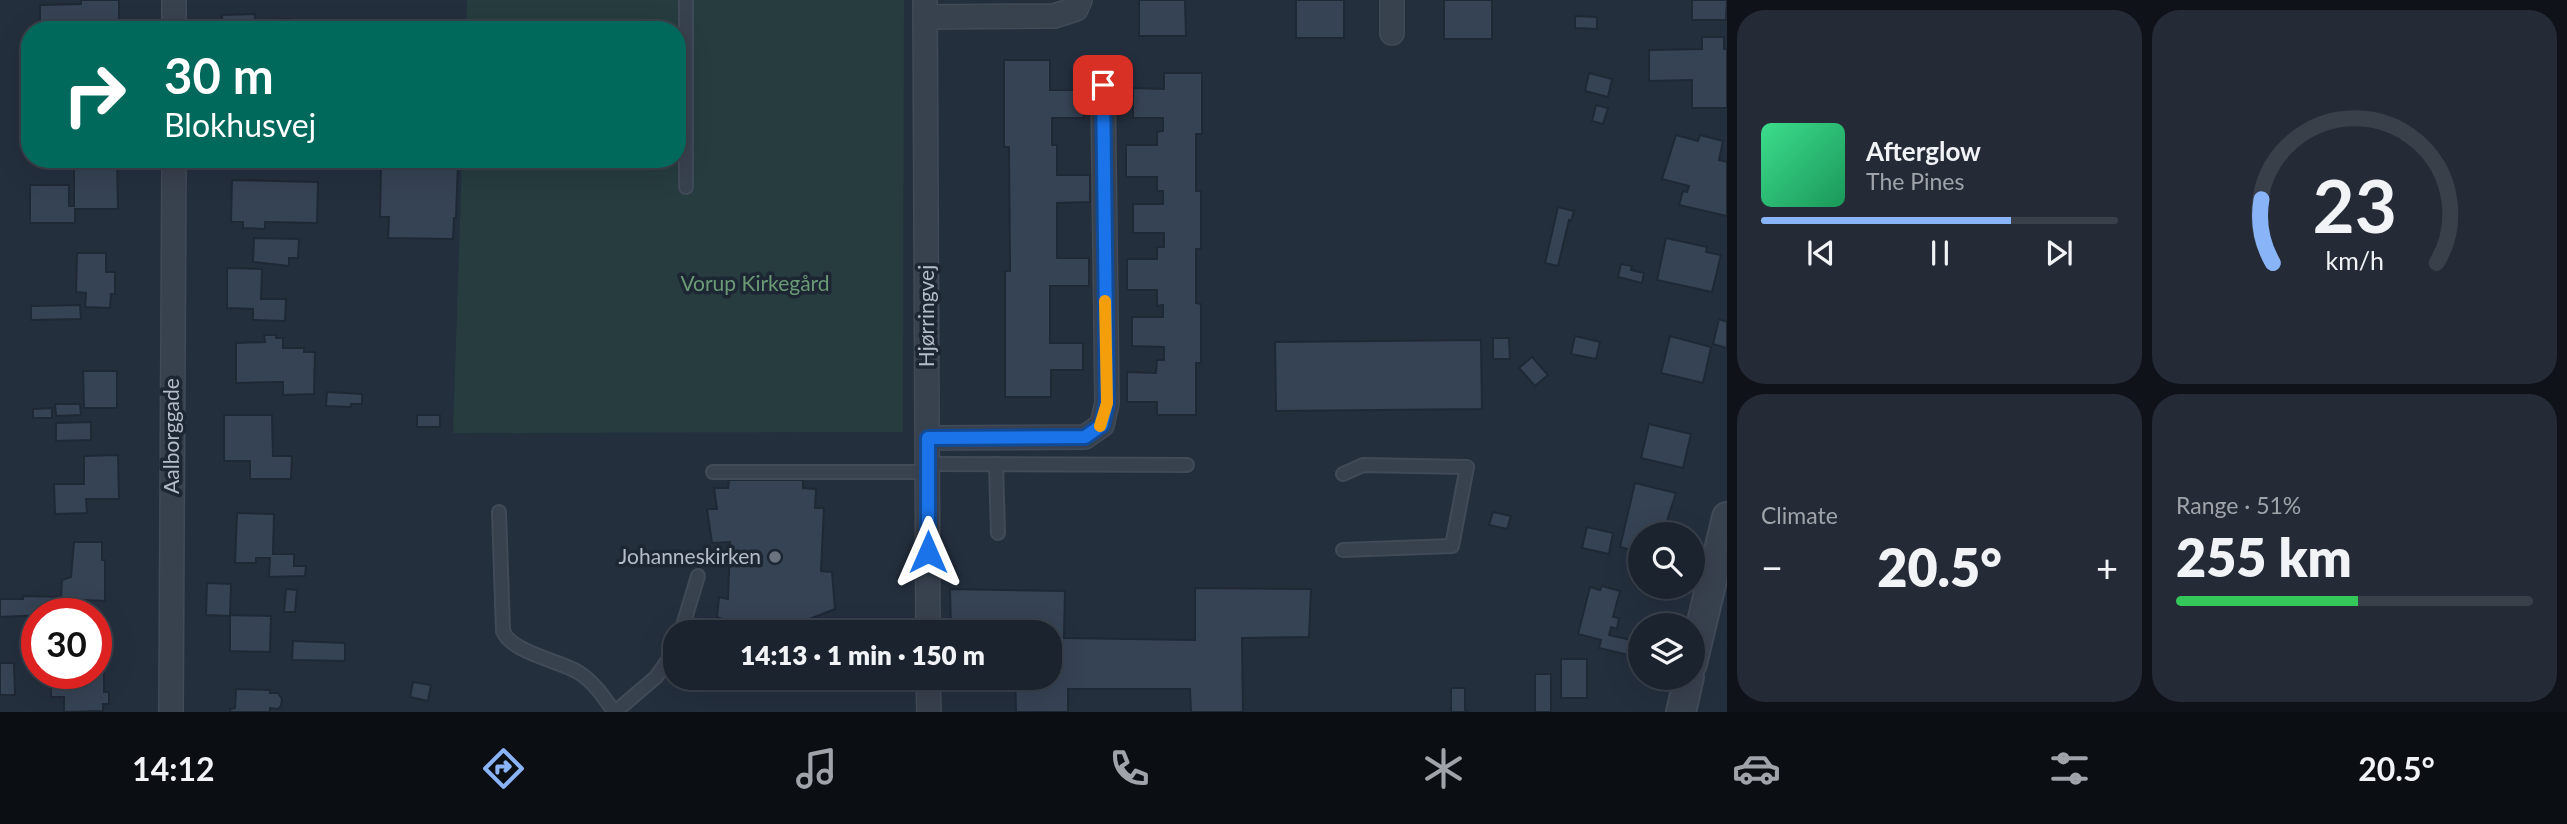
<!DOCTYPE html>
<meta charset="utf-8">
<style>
:root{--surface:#1b232e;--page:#242b36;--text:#f1f3f6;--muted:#a0a4aa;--line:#39404a;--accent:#8ab4f8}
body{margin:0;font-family:Lato,sans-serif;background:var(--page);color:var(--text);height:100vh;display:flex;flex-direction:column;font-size:26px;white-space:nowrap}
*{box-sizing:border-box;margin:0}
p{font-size:23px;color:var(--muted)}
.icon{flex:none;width:38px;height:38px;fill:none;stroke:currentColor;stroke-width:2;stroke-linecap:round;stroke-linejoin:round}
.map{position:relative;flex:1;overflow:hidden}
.panel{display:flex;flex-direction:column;gap:10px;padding:10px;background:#0f1319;width:840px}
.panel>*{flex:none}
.hud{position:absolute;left:21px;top:21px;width:665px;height:147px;border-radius:28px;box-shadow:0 7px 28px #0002,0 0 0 2px var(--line);background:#00695c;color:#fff;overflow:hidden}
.buttons{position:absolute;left:1628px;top:522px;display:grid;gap:14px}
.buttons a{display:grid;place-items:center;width:77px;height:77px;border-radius:50%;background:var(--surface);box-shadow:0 7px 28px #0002,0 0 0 2px var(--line);font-size:35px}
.speed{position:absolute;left:21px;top:598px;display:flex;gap:14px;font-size:35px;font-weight:700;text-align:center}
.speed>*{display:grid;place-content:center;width:91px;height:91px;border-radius:50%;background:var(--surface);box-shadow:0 7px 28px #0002,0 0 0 2px var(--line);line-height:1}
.speed .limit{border:10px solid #d22;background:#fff;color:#111}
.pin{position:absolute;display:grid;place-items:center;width:60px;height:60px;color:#fff;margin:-30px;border-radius:14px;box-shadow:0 4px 10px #0006}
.me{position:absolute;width:77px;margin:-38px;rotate:0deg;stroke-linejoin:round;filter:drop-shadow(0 0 5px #0008)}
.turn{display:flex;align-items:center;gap:24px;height:147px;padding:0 28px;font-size:32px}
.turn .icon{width:91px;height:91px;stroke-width:2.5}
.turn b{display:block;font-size:49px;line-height:60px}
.big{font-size:52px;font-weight:800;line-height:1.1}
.panel .card{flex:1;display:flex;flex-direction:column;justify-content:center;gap:10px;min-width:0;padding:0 24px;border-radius:28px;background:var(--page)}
.panel .dial{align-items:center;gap:0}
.dial svg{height:182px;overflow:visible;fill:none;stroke:var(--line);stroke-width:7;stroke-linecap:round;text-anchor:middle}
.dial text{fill:var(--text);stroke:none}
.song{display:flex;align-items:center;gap:21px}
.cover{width:84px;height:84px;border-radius:10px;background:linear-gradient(135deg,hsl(150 70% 55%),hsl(150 70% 35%))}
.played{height:7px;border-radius:4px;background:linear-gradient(90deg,var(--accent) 70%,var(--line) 70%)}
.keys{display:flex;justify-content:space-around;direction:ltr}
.heat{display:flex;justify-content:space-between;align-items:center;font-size:38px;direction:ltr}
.charge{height:10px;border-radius:5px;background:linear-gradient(90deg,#34c759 51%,var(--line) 0)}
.panel .tiles{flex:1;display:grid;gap:10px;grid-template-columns:repeat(2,1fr)}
.trip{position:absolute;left:663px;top:620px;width:399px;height:70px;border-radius:28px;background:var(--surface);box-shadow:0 7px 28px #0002,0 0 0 2px var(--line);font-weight:800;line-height:70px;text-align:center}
.dock{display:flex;height:112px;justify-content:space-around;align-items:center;background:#0b0e12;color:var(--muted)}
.dock .icon{width:49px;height:49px}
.dock .selected{color:var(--accent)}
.dock b{font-size:32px;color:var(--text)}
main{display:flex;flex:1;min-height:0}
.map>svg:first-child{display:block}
.green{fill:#263c3f}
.building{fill:#364354;stroke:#1f2835;stroke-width:2}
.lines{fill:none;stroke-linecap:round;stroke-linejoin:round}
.service-casing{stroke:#414a57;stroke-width:16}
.minor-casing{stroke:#414a57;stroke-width:26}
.tertiary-casing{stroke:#414a57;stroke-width:32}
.service{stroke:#38414e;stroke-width:12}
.minor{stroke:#38414e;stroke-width:23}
.tertiary{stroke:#38414e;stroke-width:28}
.route-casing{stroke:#114b97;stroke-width:18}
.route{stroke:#1a73e8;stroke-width:12}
.slow{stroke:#f59e0b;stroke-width:12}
.worship-dot{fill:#6b7280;stroke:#1d2633;stroke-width:2.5}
.labels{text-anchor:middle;stroke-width:7;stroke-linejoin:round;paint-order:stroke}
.park-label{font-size:21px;fill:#6b9a76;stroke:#1d2633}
.street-label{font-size:21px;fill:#b4bcc9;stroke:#1d2633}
.poi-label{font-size:21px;fill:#b4bcc9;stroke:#1d2633;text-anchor:end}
</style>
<main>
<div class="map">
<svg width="1727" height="712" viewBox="0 0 1727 712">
<rect width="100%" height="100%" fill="#242f3e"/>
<path class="green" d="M467 0H904L903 432 453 433 462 159H677V30H466Z"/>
<g class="building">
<path d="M81 0H119V23H84V30H40V5L81 4Z"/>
<path d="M1139 0H1185L1186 36H1139Z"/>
<rect x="1296" y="0" width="48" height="38"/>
<rect x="1444" y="0" width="48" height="39"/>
<path d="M1692 0H1727L1726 20H1692Z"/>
<path d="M255 14V20L291 19V30H223L222 15Z"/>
<path d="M1575 16 1597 17V29L1575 28Z"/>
<path d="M1702 37H1724V49H1727V108H1692V80L1649 81V50L1702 49Z"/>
<path d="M1004 60H1050V90H1083L1084 118H1052V145H1057V175H1090V202L1057 203V258H1089V286H1050V343H1083V370H1051V397H1005V271H1010L1009 147H1004Z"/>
<path d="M1164 73H1202V134H1196V191H1201V249H1196V303L1201 304V363H1196V415H1157V402H1127V372L1156 373 1157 360H1164V347L1132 346V317H1163V305L1157 306V290H1127V259H1157V247H1164V233H1133V204H1163V191H1157V177H1126V145H1157V132L1163 131V118H1133V88L1164 89Z"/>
<path d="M1589 73 1612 79 1608 97 1585 91Z"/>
<path d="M1596 105 1608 108 1603 124 1592 121Z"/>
<path d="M1676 135 1698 141 1700 135 1723 141 1719 160 1727 162V216L1679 205 1683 191 1687 192 1689 186 1662 179Z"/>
<path d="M77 159H117L118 209H75V223H30V185H69V206H74V161L77 162Z"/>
<path d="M381 161 458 162 456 218H454L453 239 388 238 389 217H380Z"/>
<path d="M232 180 318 182 317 223 265 222V229L243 228V222H231Z"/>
<path d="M1558 207 1574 211 1571 221 1569 220 1558 266 1545 263Z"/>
<path d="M254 238 299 239 298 258H289V266L253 262Z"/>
<path d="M1666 238 1707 247 1706 252 1721 255 1712 292 1657 280Z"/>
<path d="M77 253H106V272H115V294H111L110 308 85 307 86 293 76 292Z"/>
<path d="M1621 264 1632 266 1631 270 1644 273 1642 283 1618 277Z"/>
<path d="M227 268 262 269 261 299H286L285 321 253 320V309L227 308Z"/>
<path d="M80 305 81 319 31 320V306Z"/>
<path d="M1719 319 1727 322V348L1713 344Z"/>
<path d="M264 335H276V338H283V348H304V352H315L314 394 283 395V382L236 383V343L265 342Z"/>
<path d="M1575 336 1600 342 1596 359 1571 354Z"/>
<path d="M1670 336 1711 347 1703 383 1661 373Z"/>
<path d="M1493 338H1509L1510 359H1493Z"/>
<path d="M1481 340 1482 409 1276 411 1275 342Z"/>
<path d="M1532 357 1548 375 1535 386 1519 368Z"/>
<path d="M83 371H117V408H84Z"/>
<path d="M327 392 362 394V404H351V407L326 406Z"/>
<path d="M55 404H80L81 415 56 416Z"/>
<path d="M52 408V418H33V409Z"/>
<path d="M224 415H272L273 456H292L291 479H250V461H224Z"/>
<rect x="417" y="415" width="23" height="12"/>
<path d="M91 422V440L56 441V423Z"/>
<path d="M1649 424 1691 434 1683 468 1641 458Z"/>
<path d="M118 455 119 499H86L87 513 55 514 54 484H84V456Z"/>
<path d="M729 480H803V488L816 489 815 508H824L821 571 832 572 835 609 799 623 804 627 796 632H741L729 627 730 622 717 617 719 597 728 599 730 542 712 543 707 509H717L714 488H728Z"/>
<path d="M1635 483 1676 493 1667 521H1669L1666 534H1640V552L1620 547Z"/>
<path d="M1493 512 1511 516 1507 529 1489 525Z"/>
<path d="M237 513 274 514 273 554H294V566H306L305 576 269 577 270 558H256V563H235Z"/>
<path d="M1587 527 1613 533 1609 554 1582 548Z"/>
<path d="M74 542H102V560H105V601L63 599V614L0 617V599H23V596L61 597 62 580 71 577Z"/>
<path d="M207 583 231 584 230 616 206 615Z"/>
<path d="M1602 586 1620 591 1613 617 1619 618 1617 629 1611 627 1609 635 1640 642 1637 657 1599 648 1601 640 1578 634 1590 587 1600 590Z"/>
<path d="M1195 588 1311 589 1309 637 1242 638 1243 712H1191L1190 689H1068V712H1016L1015 677H1050V632H951L950 589 1065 591 1064 638 1195 640Z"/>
<path d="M286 589 297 590 295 612H284Z"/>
<path d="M230 615 271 616 270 652 230 651Z"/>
<path d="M293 641 345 643V661L292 660Z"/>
<rect x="1561" y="659" width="26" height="39"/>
<path d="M0 663H14L15 695H0Z"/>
<path d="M96 666H104V692H109V704H103V711L64 712V697H51V679L96 674Z"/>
<rect x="1535" y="674" width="16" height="38"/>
<path d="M413 682 431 685 428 701 410 697Z"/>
<path d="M1451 688H1465V710L1469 712H1451Z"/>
<path d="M236 689 270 690V693H278L282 699 281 706 278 709 270 708V712H230V709L235 708Z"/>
</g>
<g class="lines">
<g class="service-casing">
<g id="service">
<path d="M686 187V0"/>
<path d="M927 464 1187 465"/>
<path d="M996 464 998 533"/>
<path d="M713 472H927"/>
<path d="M499 512 503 631C511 652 557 660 578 672 594 682 604 697 614 712"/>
<path d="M1343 550 1452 546 1467 467 1363 465 1343 474"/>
<path d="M681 632 698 576"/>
<path d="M615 712 656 677 676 649"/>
</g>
</g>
<g class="minor-casing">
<g id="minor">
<path d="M925 0 928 632"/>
<path d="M1392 0V33"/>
<path d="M926 17 1054 16 1076 9 1080 0"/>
<path d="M174 30V0"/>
<path d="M928 438 1085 437 1102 425 1107 403 1103 84"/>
<path d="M928 677 929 712"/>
<path d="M171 712 174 159"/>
</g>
</g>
<g class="tertiary-casing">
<g id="tertiary">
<path d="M1692 664 1727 517"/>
<path d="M1681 712 1689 677"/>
</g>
</g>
<use href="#service" class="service"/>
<use href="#minor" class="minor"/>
<use href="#tertiary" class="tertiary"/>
</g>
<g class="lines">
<g class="route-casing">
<path id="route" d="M928 552V438L1085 437 1102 425 1107 403 1103 85"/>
</g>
<use href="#route" class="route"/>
<path class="slow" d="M1100 426 1107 403 1105 301"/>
</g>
<circle class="worship-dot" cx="775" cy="557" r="7"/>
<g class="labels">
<g class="park-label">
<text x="755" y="291">Vorup Kirkegård</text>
</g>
<g class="street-label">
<text transform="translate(927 316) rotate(-90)" y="7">Hjørringvej</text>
<text transform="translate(172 436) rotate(-90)" y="7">Aalborggade</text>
</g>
<g class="poi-label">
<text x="761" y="564">Johanneskirken</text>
</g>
</g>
</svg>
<div class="buttons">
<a><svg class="icon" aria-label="search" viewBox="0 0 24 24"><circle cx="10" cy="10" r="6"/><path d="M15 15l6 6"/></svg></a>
<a><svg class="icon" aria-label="layers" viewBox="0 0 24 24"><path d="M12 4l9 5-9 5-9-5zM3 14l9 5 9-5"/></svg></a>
</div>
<div class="speed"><div class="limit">30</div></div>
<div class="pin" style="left:1103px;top:85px;background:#d93025"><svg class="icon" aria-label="arrive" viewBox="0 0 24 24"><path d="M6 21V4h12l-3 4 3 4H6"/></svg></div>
<svg class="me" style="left:928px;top:552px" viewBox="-20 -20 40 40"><path d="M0-17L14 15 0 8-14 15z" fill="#1a73e8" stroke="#fff" stroke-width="4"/></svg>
<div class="trip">14:13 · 1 min · 150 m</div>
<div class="hud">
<div class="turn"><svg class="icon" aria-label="right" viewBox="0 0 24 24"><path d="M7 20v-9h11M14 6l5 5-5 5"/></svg><div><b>30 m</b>Blokhusvej</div></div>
</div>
</div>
<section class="panel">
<div class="tiles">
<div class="card">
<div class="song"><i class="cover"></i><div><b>Afterglow</b><p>The Pines</p></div></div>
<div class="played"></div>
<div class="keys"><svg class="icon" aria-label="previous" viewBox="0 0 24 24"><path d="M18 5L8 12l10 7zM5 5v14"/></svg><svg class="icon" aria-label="pause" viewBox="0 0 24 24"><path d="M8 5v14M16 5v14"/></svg><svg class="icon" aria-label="next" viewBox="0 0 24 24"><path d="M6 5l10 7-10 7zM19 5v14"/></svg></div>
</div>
<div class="card dial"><svg viewBox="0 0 100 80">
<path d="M14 69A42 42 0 1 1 86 69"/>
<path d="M14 69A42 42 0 0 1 9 41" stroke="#8ab4f8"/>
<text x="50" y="56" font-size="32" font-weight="700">23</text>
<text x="50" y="72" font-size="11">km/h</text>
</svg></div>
<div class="card"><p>Climate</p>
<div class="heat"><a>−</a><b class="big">20.5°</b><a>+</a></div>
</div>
<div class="card"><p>Range · 51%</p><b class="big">255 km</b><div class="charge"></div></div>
</div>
</section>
</main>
<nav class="dock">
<b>14:12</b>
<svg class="icon selected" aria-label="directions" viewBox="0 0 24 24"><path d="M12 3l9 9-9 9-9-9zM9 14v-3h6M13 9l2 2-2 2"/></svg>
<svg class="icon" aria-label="music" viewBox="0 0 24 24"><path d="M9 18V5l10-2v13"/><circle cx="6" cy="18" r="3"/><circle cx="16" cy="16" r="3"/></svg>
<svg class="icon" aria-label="phone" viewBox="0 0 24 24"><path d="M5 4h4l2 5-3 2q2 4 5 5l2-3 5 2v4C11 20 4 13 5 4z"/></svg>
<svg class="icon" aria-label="climate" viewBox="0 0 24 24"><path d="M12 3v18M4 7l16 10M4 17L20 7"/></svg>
<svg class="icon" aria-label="car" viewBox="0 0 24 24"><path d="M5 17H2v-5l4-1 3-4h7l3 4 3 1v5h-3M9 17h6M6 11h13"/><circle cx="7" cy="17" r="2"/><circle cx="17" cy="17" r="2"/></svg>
<svg class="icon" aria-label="filters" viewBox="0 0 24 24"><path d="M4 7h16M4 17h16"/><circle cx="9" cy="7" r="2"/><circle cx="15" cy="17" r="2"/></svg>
<b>20.5°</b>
</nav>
